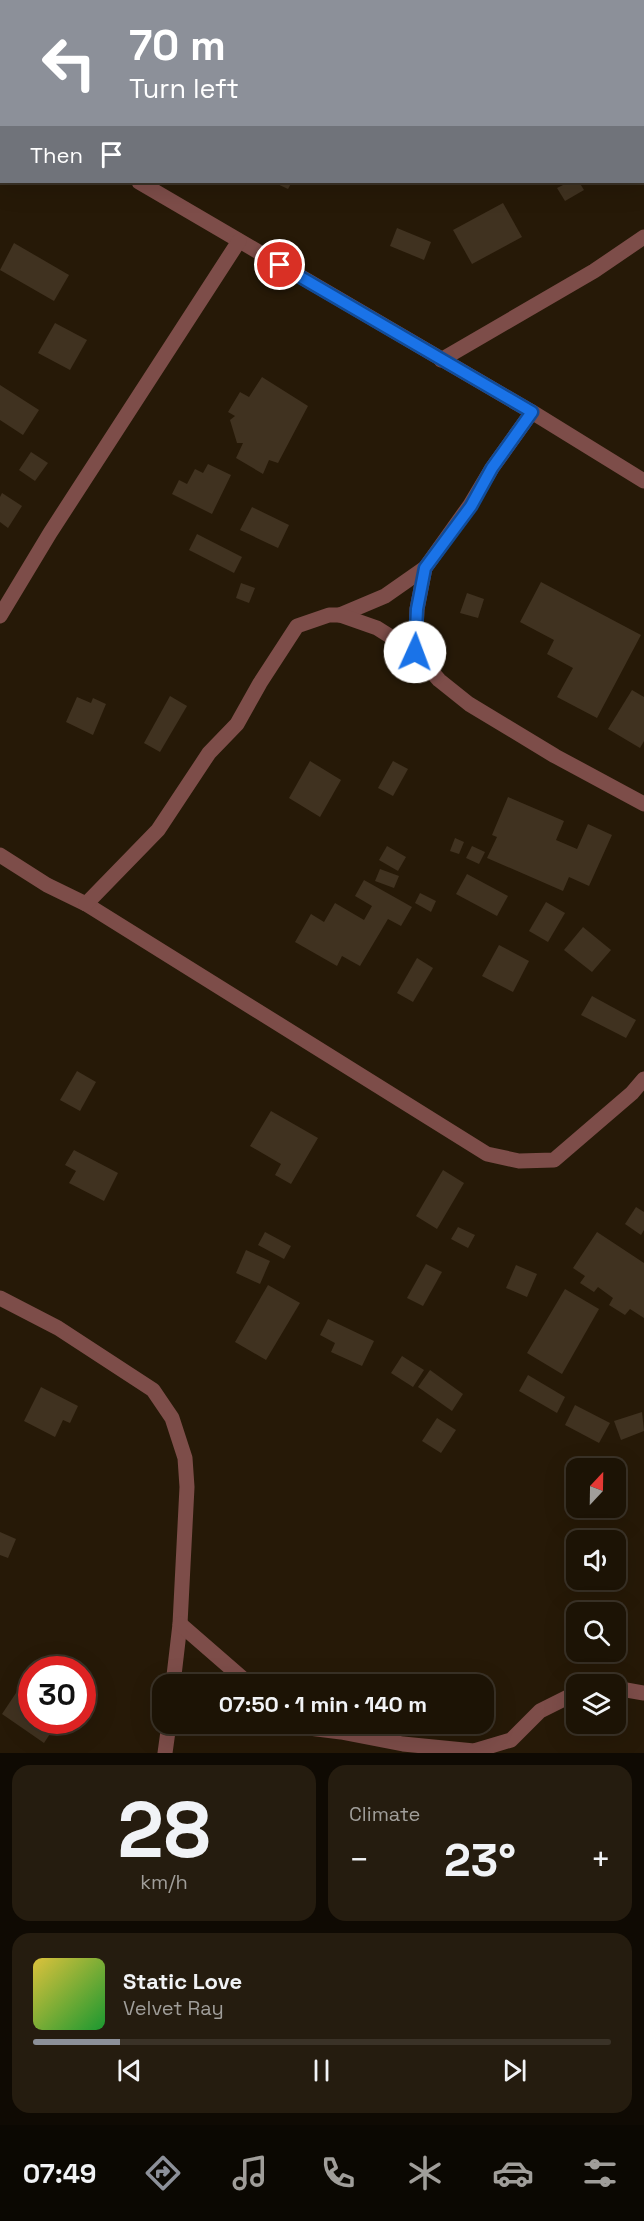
<!DOCTYPE html>
<meta charset="utf-8">
<style>
:root{--surface:#1c1305;--page:#251c0f;--text:#f1f3f6;--muted:#a09e9a;--line:#3a3227;--accent:#8c9099}
body{margin:0;font-family:"Space Grotesk",sans-serif;background:var(--page);color:var(--text);height:100vh;display:flex;flex-direction:column;font-size:22px;white-space:nowrap}
*{box-sizing:border-box;margin:0}
p{font-size:20px;color:var(--muted)}
.icon{flex:none;width:33px;height:33px;fill:none;stroke:currentColor;stroke-width:2;stroke-linecap:round;stroke-linejoin:round}
.map{position:relative;height:1753px;overflow:hidden}
.drawer{display:flex;flex-direction:column;gap:12px;padding:12px;background:#0f0a03;flex:1}
.drawer>*{flex:none}
.banner{position:absolute;left:0px;top:0px;width:645px;height:183px;box-shadow:0 6px 24px #0002,0 0 0 2px var(--line);background:#8c9099;color:#fff;overflow:hidden}
.needle{width:39px;rotate:22deg}
.controls{position:absolute;left:566px;top:1458px;display:grid;gap:12px}
.controls a{display:grid;place-items:center;width:60px;height:60px;border-radius:12px;background:var(--surface);box-shadow:0 6px 24px #0002,0 0 0 2px var(--line);font-size:30px}
.speed{position:absolute;left:18px;top:1656px;display:flex;gap:12px;font-size:30px;font-weight:700;text-align:center}
.speed>*{display:grid;place-content:center;width:78px;height:78px;border-radius:50%;background:var(--surface);box-shadow:0 6px 24px #0002,0 0 0 2px var(--line);line-height:1}
.speed .limit{border:9px solid #d22;background:#fff;color:#111}
.pin{position:absolute;display:grid;place-items:center;width:51px;height:51px;color:#fff;margin:-26px;border:3px solid #fff;border-radius:50%;box-shadow:0 2px 6px #0007}
.me{position:absolute;width:66px;margin:-33px;rotate:2deg;stroke-linejoin:round;filter:drop-shadow(0 0 4px #0008)}
.turn{display:flex;align-items:center;gap:21px;height:126px;padding:0 30px;font-size:27px}
.turn .icon{width:78px;height:78px;stroke-width:2.5}
.turn b{display:block;font-size:42px;line-height:51px}
.then{display:flex;align-items:center;height:57px;padding:0 30px;background:#0003;gap:12px;font-size:22px}
.big{font-size:45px;font-weight:600;line-height:1.1}
.drawer .tile{flex:1;display:flex;flex-direction:column;justify-content:center;gap:9px;min-width:0;padding:0 21px;border-radius:18px;background:var(--page)}
.drawer .dial{align-items:center;gap:0}
.dial b{font-size:78px;line-height:1}
.song{display:flex;align-items:center;gap:18px}
.cover{width:72px;height:72px;border-radius:9px;background:linear-gradient(135deg,hsl(50 70% 55%),hsl(130 70% 35%))}
.played{height:6px;border-radius:3px;background:linear-gradient(90deg,var(--accent) 15%,var(--line) 15%)}
.keys{display:flex;justify-content:space-around;direction:ltr}
.heat{display:flex;justify-content:space-between;align-items:center;font-size:33px;direction:ltr}
.drawer .tiles{flex:1;display:grid;gap:12px;grid-template-columns:1fr 1fr}
.tile:last-child{grid-column:span 2}
.trip{position:absolute;left:152px;top:1674px;width:342px;height:60px;border-radius:18px;background:var(--surface);box-shadow:0 6px 24px #0002,0 0 0 2px var(--line);font-weight:600;line-height:60px;text-align:center}
.menu{display:flex;height:96px;justify-content:space-around;align-items:center;background:#0b0802;color:var(--muted)}
.menu .icon{width:42px;height:42px}
.menu .current{color:var(--accent)}
.menu b{font-size:27px;color:var(--text)}
.map>svg:first-child{display:block}
.building{fill:#403220}
.lines{fill:none;stroke-linecap:round;stroke-linejoin:round}
.minor{stroke:#7d4d49;stroke-width:15}
.route-casing{stroke:#114b97;stroke-width:15}
.route{stroke:#1a73e8;stroke-width:10}
</style>
<div class="map">
<svg width="644" height="1753" viewBox="0 0 644 1753">
<rect width="100%" height="100%" fill="#261907"/>
<g class="building">
<path d="M273 182H292L288 189Z"/>
<path d="M569 182H579L584 190 565 201 557 188Z"/>
<path d="M503 203 522 237 472 264 453 230Z"/>
<path d="M397 228 431 242 424 260 390 246Z"/>
<path d="M14 243 69 275 54 301 0 270Z"/>
<path d="M55 323 87 340 70 370 38 353Z"/>
<path d="M262 377 308 406 278 463 269 460 263 474 236 458 243 443H237L230 420 235 416 228 412 240 392 249 397Z"/>
<path d="M0 385 39 410 23 435 0 420Z"/>
<path d="M31 452 48 463 35 481 19 470Z"/>
<path d="M208 464 231 475 212 514 172 494 179 480 187 484 195 469 203 473Z"/>
<path d="M2 493 22 506 8 528 0 522V497Z"/>
<path d="M252 507 289 525 278 548 240 530Z"/>
<path d="M197 534 242 557 234 573 189 550Z"/>
<path d="M541 582 641 635 597 718 557 697 573 668 547 654 554 640 520 622Z"/>
<path d="M241 583 255 588 249 603 236 598Z"/>
<path d="M467 593 484 599 478 618 460 613Z"/>
<path d="M632 690 644 697V741L640 748 608 729Z"/>
<path d="M170 696 187 706 160 752 144 743Z"/>
<path d="M77 697 91 703 93 698 106 704 93 735 66 722Z"/>
<path d="M310 761 341 780 320 817 289 798Z"/>
<path d="M393 761 408 769 393 796 378 788Z"/>
<path d="M508 797 564 821 556 840 577 849 588 824 612 835 589 886 569 877 563 891 487 858 497 837 492 835Z"/>
<path d="M455 838 464 842 459 854 450 851Z"/>
<path d="M387 846 406 857 398 871 379 860Z"/>
<path d="M472 846 485 852 479 864 466 858Z"/>
<path d="M380 869 399 876 394 888 375 881Z"/>
<path d="M467 874 508 896 497 916 456 894Z"/>
<path d="M364 880 412 907 401 926 388 919 360 966 342 956 337 966 295 942 311 914 324 922 335 903 364 920 372 906 355 896Z"/>
<path d="M420 893 436 901 431 912 415 903Z"/>
<path d="M546 902 565 913 548 942 529 931Z"/>
<path d="M583 927 611 950 592 972 564 950Z"/>
<path d="M499 945 529 961 513 992 482 976Z"/>
<path d="M417 958 433 968 413 1002 397 993Z"/>
<path d="M592 996 636 1020 626 1038 581 1015Z"/>
<path d="M77 1071 96 1082 80 1111 60 1100Z"/>
<path d="M271 1111 318 1138 291 1184 275 1175 281 1164 250 1146Z"/>
<path d="M74 1150 118 1173 104 1201 69 1183 76 1171 65 1165Z"/>
<path d="M443 1170 464 1183 437 1229 416 1216Z"/>
<path d="M636 1207 644 1212V1230L641 1235 625 1224Z"/>
<path d="M458 1227 475 1235 468 1248 451 1239Z"/>
<path d="M265 1232 291 1246 284 1259 258 1245Z"/>
<path d="M597 1232 644 1263V1318L630 1309 625 1315 609 1305 613 1298 598 1287 594 1292 580 1283 585 1276 573 1268Z"/>
<path d="M246 1250 270 1261 260 1284 236 1273Z"/>
<path d="M426 1264 442 1272 423 1306 407 1298Z"/>
<path d="M516 1265 537 1274 527 1297 506 1288Z"/>
<path d="M268 1285 300 1303 266 1360 235 1342Z"/>
<path d="M565 1289 599 1309 562 1374 527 1353Z"/>
<path d="M328 1319 374 1341 362 1366 331 1352 335 1343 320 1335Z"/>
<path d="M402 1356 424 1370 413 1387 391 1373Z"/>
<path d="M430 1370 463 1394 452 1411 418 1387Z"/>
<path d="M528 1375 565 1397 557 1413 519 1391Z"/>
<path d="M41 1387 78 1406 70 1423 63 1420 55 1437 24 1421Z"/>
<path d="M575 1405 610 1423 599 1443 565 1425Z"/>
<path d="M642 1412 644 1431 621 1440 614 1421Z"/>
<path d="M437 1418 456 1430 441 1453 422 1441Z"/>
<path d="M0 1532 16 1539 8 1558 0 1555Z"/>
<path d="M20 1687 32 1695V1720H59L44 1743 2 1714Z"/>
</g>
<g class="lines">
<g class="minor">
<path d="M366 0 368 2"/>
<path d="M557 2 560 0"/>
<path d="M0 100H2"/>
<path d="M139 182 532 412 644 481"/>
<path d="M441 360 594 271 644 237"/>
<path d="M340 615 385 596 425 568 470 505 492 468 532 412"/>
<path d="M0 616 50 533 239 241"/>
<path d="M415 652 417 609 425 568"/>
<path d="M0 855 47 885 86 904 487 1154 519 1161 554 1160 632 1093 644 1079"/>
<path d="M86 904 158 830 209 753 237 724 260 683 297 626 329 615H340L377 628 415 652 439 680 469 704 555 756 644 804"/>
<path d="M0 1298 58 1328 153 1390 172 1418 185 1458 187 1487 180 1624 173 1684"/>
<path d="M180 1624 249 1684"/>
<path d="M615 1688 644 1693"/>
<path d="M301 1724 309 1728 341 1732 403 1744 474 1751 511 1740 540 1711 576 1693"/>
<path d="M165 1753 169 1724"/>
</g>
</g>
<g class="lines">
<g class="route-casing">
<path id="route" d="M280 265 532 412 492 468 471 506 425 568 417 609 415 652"/>
</g>
<use href="#route" class="route"/>
</g>
</svg>
<div class="controls">
<a><svg class="needle" viewBox="-14 -14 28 28"><path d="M0-13l5 13h-10z" fill="#e53935"/><path d="M0 13l5-13h-10z" fill="#a09e9a"/></svg></a>
<a><svg class="icon" aria-label="sound" viewBox="0 0 24 24"><path d="M4 9h4l5-4v14l-5-4H4zM17 9q2 3 0 6"/></svg></a>
<a><svg class="icon" aria-label="search" viewBox="0 0 24 24"><circle cx="10" cy="10" r="6"/><path d="M15 15l6 6"/></svg></a>
<a><svg class="icon" aria-label="layers" viewBox="0 0 24 24"><path d="M12 4l9 5-9 5-9-5zM3 14l9 5 9-5"/></svg></a>
</div>
<div class="speed"><div class="limit">30</div></div>
<div class="pin" style="left:280px;top:265px;background:#d93025"><svg class="icon" aria-label="arrive" viewBox="0 0 24 24"><path d="M6 21V4h12l-3 4 3 4H6"/></svg></div>
<svg class="me" style="left:415px;top:652px" viewBox="-20 -20 40 40"><circle r="19" fill="#fff"/><path d="M0-13L10 11 0 6-10 11z" fill="#1a73e8"/></svg>
<div class="trip">07:50 · 1 min · 140 m</div>
<div class="banner">
<div class="turn"><svg class="icon" aria-label="left" viewBox="0 0 24 24"><path d="M17 20v-9H6M10 6l-5 5 5 5"/></svg><div><b>70 m</b>Turn left</div></div>
<div class="then">Then<svg class="icon" aria-label="arrive" viewBox="0 0 24 24"><path d="M6 21V4h12l-3 4 3 4H6"/></svg></div>
</div>
</div>
<section class="drawer">
<div class="tiles">
<div class="tile dial"><b>28</b><p>km/h</p></div>
<div class="tile"><p>Climate</p>
<div class="heat"><a>−</a><b class="big">23°</b><a>+</a></div>
</div>
<div class="tile">
<div class="song"><i class="cover"></i><div><b>Static Love</b><p>Velvet Ray</p></div></div>
<div class="played"></div>
<div class="keys"><svg class="icon" aria-label="previous" viewBox="0 0 24 24"><path d="M18 5L8 12l10 7zM5 5v14"/></svg><svg class="icon" aria-label="pause" viewBox="0 0 24 24"><path d="M8 5v14M16 5v14"/></svg><svg class="icon" aria-label="next" viewBox="0 0 24 24"><path d="M6 5l10 7-10 7zM19 5v14"/></svg></div>
</div>
</div>
</section>
<nav class="menu">
<b>07:49</b>
<svg class="icon current" aria-label="directions" viewBox="0 0 24 24"><path d="M12 3l9 9-9 9-9-9zM9 14v-3h6M13 9l2 2-2 2"/></svg>
<svg class="icon" aria-label="music" viewBox="0 0 24 24"><path d="M9 18V5l10-2v13"/><circle cx="6" cy="18" r="3"/><circle cx="16" cy="16" r="3"/></svg>
<svg class="icon" aria-label="phone" viewBox="0 0 24 24"><path d="M5 4h4l2 5-3 2q2 4 5 5l2-3 5 2v4C11 20 4 13 5 4z"/></svg>
<svg class="icon" aria-label="climate" viewBox="0 0 24 24"><path d="M12 3v18M4 7l16 10M4 17L20 7"/></svg>
<svg class="icon" aria-label="car" viewBox="0 0 24 24"><path d="M5 17H2v-5l4-1 3-4h7l3 4 3 1v5h-3M9 17h6M6 11h13"/><circle cx="7" cy="17" r="2"/><circle cx="17" cy="17" r="2"/></svg>
<svg class="icon" aria-label="filters" viewBox="0 0 24 24"><path d="M4 7h16M4 17h16"/><circle cx="9" cy="7" r="2"/><circle cx="15" cy="17" r="2"/></svg>
</nav>
